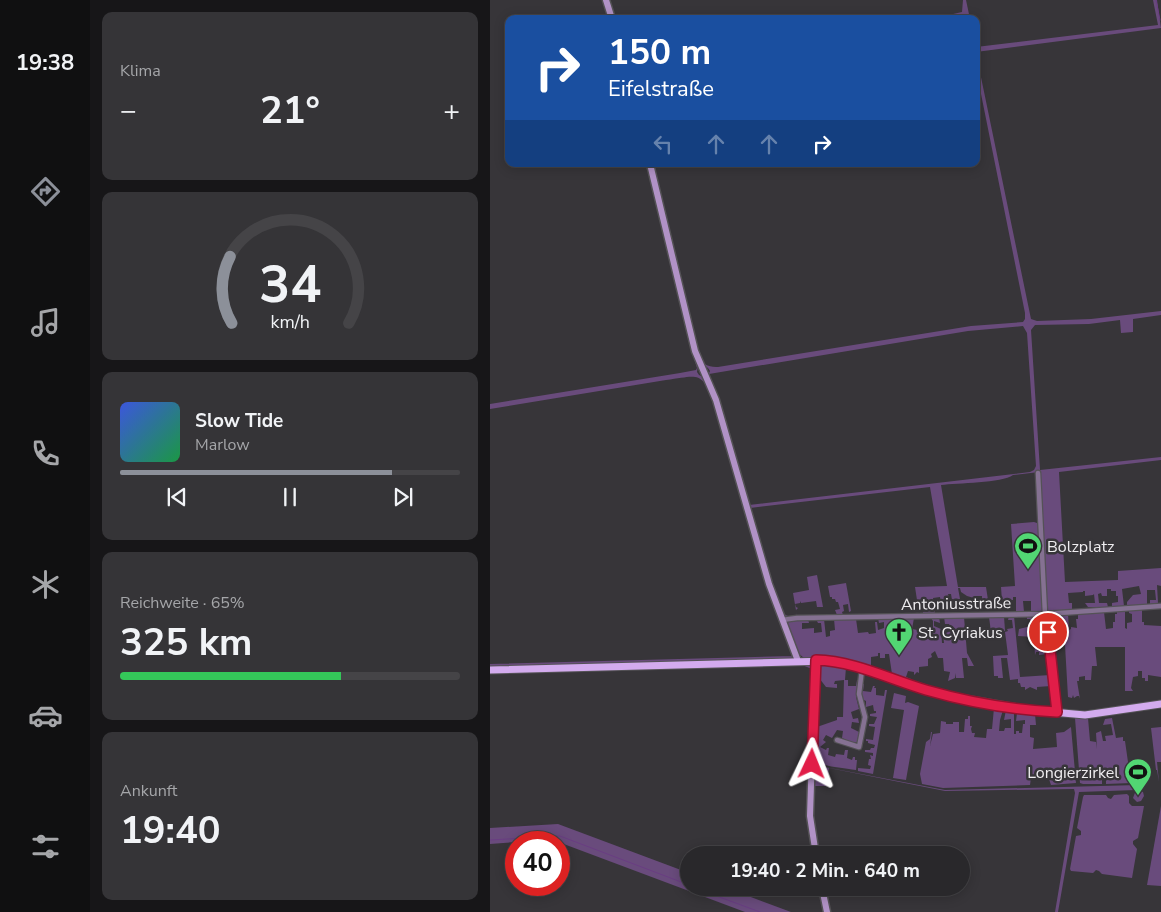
<!DOCTYPE html>
<html lang="de">
<meta charset="utf-8">
<style>
:root{--surface:#29282b;--page:#353437;--text:#f1f3f6;--muted:#a5a6a9;--line:#454447;--accent:#8c9099}
body{margin:0;font-family:"Nunito Sans",sans-serif;background:var(--page);color:var(--text);height:100vh;display:flex;flex-direction:column;font-size:19px;white-space:nowrap}
*{box-sizing:border-box;margin:0}
p{font-size:16px;color:var(--muted)}
.icon{flex:none;width:28px;height:28px;fill:none;stroke:currentColor;stroke-width:2;stroke-linecap:round;stroke-linejoin:round}
.map{position:relative;flex:1;overflow:hidden}
.details{display:flex;flex-direction:column;gap:12px;padding:12px;background:#171618;width:400px}
.details>*{flex:none}
.guide{position:absolute;left:15px;top:15px;width:475px;height:152px;border-radius:10px;box-shadow:0 2px 12px #0003,0 0 0 1px var(--line);background:#1a4fa0;color:#fff;overflow:hidden}
.speed{position:absolute;left:15px;top:831px;display:flex;gap:10px;font-size:25px;font-weight:700;text-align:center}
.speed>*{display:grid;place-content:center;width:65px;height:65px;border-radius:50%;background:var(--surface);box-shadow:0 2px 12px #0003,0 0 0 1px var(--line);line-height:1}
.speed .limit{border:8px solid #d22;background:#fff;color:#111}
.pin{position:absolute;display:grid;place-items:center;width:42px;height:42px;color:#fff;margin:-21px;border:2px solid #fff;border-radius:50%;box-shadow:0 1px 5px #0007}
.me{position:absolute;width:55px;margin:-28px;rotate:2deg;stroke-linejoin:round;filter:drop-shadow(0 0 4px #0008)}
.turn{display:flex;align-items:center;gap:18px;height:105px;padding:0 20px;font-size:22px}
.turn .icon{width:65px;height:65px;stroke-width:2.5}
.turn b{display:block;font-size:35px;line-height:42px}
.lanes{display:flex;align-items:center;height:48px;padding:0 20px;background:#0003;justify-content:center;gap:25px;direction:ltr}
.lanes .off{opacity:.35}
.big{font-size:38px;font-weight:700;line-height:1.1}
.details .widget{flex:1;display:flex;flex-direction:column;justify-content:center;gap:8px;min-width:0;padding:0 18px;border-radius:10px;background:var(--page)}
.details .dial{align-items:center;gap:0}
.dial svg{height:130px;overflow:visible;fill:none;stroke:var(--line);stroke-width:7;stroke-linecap:round;text-anchor:middle}
.dial text{fill:var(--text);stroke:none}
.song{display:flex;align-items:center;gap:15px}
.cover{width:60px;height:60px;border-radius:8px;background:linear-gradient(135deg,hsl(230 70% 55%),hsl(140 70% 35%))}
.played{height:5px;border-radius:2px;background:linear-gradient(90deg,var(--accent) 80%,var(--line) 80%)}
.keys{display:flex;justify-content:space-around;direction:ltr}
.heat{display:flex;justify-content:space-between;align-items:center;font-size:28px;direction:ltr}
.charge{height:8px;border-radius:4px;background:linear-gradient(90deg,#34c759 65%,var(--line) 0)}
.trip{position:absolute;left:190px;top:846px;width:290px;height:50px;border-radius:25px;background:var(--surface);box-shadow:0 2px 12px #0003,0 0 0 1px var(--line);font-weight:700;line-height:50px;text-align:center}
main{display:flex;flex:1;min-height:0}
.tabs{display:flex;flex-direction:column;width:90px;justify-content:space-around;align-items:center;background:#101011;color:var(--muted)}
.tabs .icon{width:35px;height:35px}
.tabs .on{color:var(--accent)}
.tabs b{font-size:22px;color:var(--text)}
.map>svg:first-child{display:block}
.green{fill:#694b7c;fill-rule:evenodd}
.lines{fill:none;stroke-linecap:round;stroke-linejoin:round}
.stream{stroke:#693d83;stroke-width:1}
.street-casing{stroke:#545256;stroke-width:7}
.secondary-casing{stroke:#545256;stroke-width:9}
.primary-casing{stroke:#545256;stroke-width:9}
.street{stroke:#857192;stroke-width:4.5}
.secondary{stroke:#b192c6;stroke-width:6}
.primary{stroke:#d3abee;stroke-width:7}
.route-casing{stroke:#92132f;stroke-width:12}
.route{stroke:#e11d48;stroke-width:9}
.labels{text-anchor:middle;stroke-width:5;stroke-linejoin:round;paint-order:stroke}
.poi-label{font-size:16px;fill:#efedf0;stroke:#373539;text-anchor:start}
.street-label{font-size:16px;fill:#efedf0;stroke:#373539}
</style>
<main>
<nav class="tabs">
<b>19:38</b>
<svg class="icon on" aria-label="directions" viewBox="0 0 24 24"><path d="M12 3l9 9-9 9-9-9zM9 14v-3h6M13 9l2 2-2 2"/></svg>
<svg class="icon" aria-label="music" viewBox="0 0 24 24"><path d="M9 18V5l10-2v13"/><circle cx="6" cy="18" r="3"/><circle cx="16" cy="16" r="3"/></svg>
<svg class="icon" aria-label="phone" viewBox="0 0 24 24"><path d="M5 4h4l2 5-3 2q2 4 5 5l2-3 5 2v4C11 20 4 13 5 4z"/></svg>
<svg class="icon" aria-label="climate" viewBox="0 0 24 24"><path d="M12 3v18M4 7l16 10M4 17L20 7"/></svg>
<svg class="icon" aria-label="car" viewBox="0 0 24 24"><path d="M5 17H2v-5l4-1 3-4h7l3 4 3 1v5h-3M9 17h6M6 11h13"/><circle cx="7" cy="17" r="2"/><circle cx="17" cy="17" r="2"/></svg>
<svg class="icon" aria-label="filters" viewBox="0 0 24 24"><path d="M4 7h16M4 17h16"/><circle cx="9" cy="7" r="2"/><circle cx="15" cy="17" r="2"/></svg>
</nav>
<section class="details">
<div class="widget"><p>Klima</p>
<div class="heat"><a>−</a><b class="big">21°</b><a>+</a></div>
</div>
<div class="widget dial"><svg viewBox="0 0 100 80">
<path d="M14 69A42 42 0 1 1 86 69"/>
<path d="M14 69A42 42 0 0 1 13 28" stroke="#8c9099"/>
<text x="50" y="56" font-size="32" font-weight="700">34</text>
<text x="50" y="72" font-size="11">km/h</text>
</svg></div>
<div class="widget">
<div class="song"><i class="cover"></i><div><b>Slow Tide</b><p>Marlow</p></div></div>
<div class="played"></div>
<div class="keys"><svg class="icon" aria-label="previous" viewBox="0 0 24 24"><path d="M18 5L8 12l10 7zM5 5v14"/></svg><svg class="icon" aria-label="pause" viewBox="0 0 24 24"><path d="M8 5v14M16 5v14"/></svg><svg class="icon" aria-label="next" viewBox="0 0 24 24"><path d="M6 5l10 7-10 7zM19 5v14"/></svg></div>
</div>
<div class="widget"><p>Reichweite · 65%</p><b class="big">325 km</b><div class="charge"></div></div>
<div class="widget"><p>Ankunft</p><b class="big">19:40</b></div>
</section>
<div class="map">
<svg width="671" height="912" viewBox="0 0 671 912">
<rect width="100%" height="100%" fill="#373539"/>
<g class="green">
<path d="M473 0H476L480 19 470 17 441 19 472 12Z"/>
<path d="M663 0H667L671 28 486 52V47L668 25Z"/>
<path d="M486 53 541 319 547 321 601 319 671 311V315L643 319V332L631 333 630 320 599 324 545 325 541 330 550 470 671 457V460L569 472 575 582 628 580V571L671 568V586L667 585 668 603 660 604V600H666L665 590H657V604L637 606V602L643 595 651 594 649 586 632 589 634 606 622 607V603L628 602V596H626V591H621V589H617V596H612L611 593 608 594 609 603H617L618 607H598L595 603H605L604 594 603 595 595 596V591H593V592L578 593 579 603H582V610L560 613 557 611 549 472 523 475C512 483 467 483 451 485L468 587H496L498 600H492V596H484V598L477 596 471 592 470 588H468L470 599 462 600 461 594H458L459 598H456L457 603H451L450 597 443 598 445 614H433V612L439 611 438 599 427 600 425 587 457 586 440 487 260 508 281 586 292 612C297 617 300 617 307 616L303 593 319 590 317 577 327 575 333 607H327L326 601 311 603 310 601V603L305 604 306 607 308 608 306 610 307 617 295 618 291 615 280 584 225 394 218 375 220 371 218 368 210 362 204 343 162 164H163L203 337C208 352 208 368 228 367L481 326 533 322 535 319V313L486 69ZM533 326 537 333 546 466 544 470 540 472 259 505 231 407 219 374 478 331Z"/>
<path d="M158 164 208 365 207 372 209 375 213 377 219 385 299 645 279 596 224 402C211 370 208 376 176 380L0 409V404L190 373 206 370 207 368 199 342Z"/>
<path d="M544 522 547 523 549 526 553 611 541 612V601H533L534 612H526V597H523V600L512 601 511 587 525 586 521 524Z"/>
<path d="M356 583 361 611 359 612 358 604 353 605 354 611 352 612 353 615H347L345 610 350 609 348 602H346L345 599H342V597H340L338 586Z"/>
<path d="M652 609V622H654V625L671 626V677L658 675V681H655V678H652V671H648V676L643 677 641 688 643 691H635V647H605L607 666H602L601 680H595V676L589 677V681H587L590 699V696H587L584 698 583 695 582 698 578 697 575 645 562 649 559 617 560 616 569 615 570 622H564V619H561L562 630 573 633 572 615 578 614 579 630 581 629V627L587 628 586 619H588V613L614 612 616 629 623 628V622H625V614H627V611L635 610V628L637 629V623L642 622V614L639 613V611Z"/>
<path d="M514 616 515 631 501 632 499 617Z"/>
<path d="M519 616H524L530 677 560 675 561 686 547 687V690L540 687 535 690V687H531L530 683H528V679L520 680 517 658H511L513 678H508V676H504L503 656 518 655 515 632 518 631 517 629 523 628 522 620H518Z"/>
<path d="M537 616H542L544 627 546 625 547 627 551 626V618H548V616L553 618 556 643H554L553 640 549 641 548 647H550L551 650 557 649V654L549 655V652H546L545 655 544 637 528 636 529 629 541 626 540 619H537Z"/>
<path d="M449 617 450 623 444 621V626L451 629 452 643H454L453 634 461 631 459 624H455L454 617H474L477 653 484 666H478L477 658H472L474 678H466L465 673V678L458 681 460 672 454 671 453 658H448L445 651 441 654 442 657 438 659V666L429 667V673L427 672 424 675V672L418 671 416 677 421 679V681L402 674 399 654H395V658H390V653H388V656L381 657V669L347 659 329 658V656L328 658H314L308 653 296 623 297 621 318 619 319 623H312V629L324 628V633L332 632 331 623H328L326 619H334L336 637 340 636V631L345 630 344 619H366L368 633 378 632 379 634 386 633 385 622H387L388 630 394 628V622L389 623 388 618H424L422 629 433 631V635L438 636 441 634 440 629 443 628V621L441 618Z"/>
<path d="M304 654 301 659 0 668V664L303 656Z"/>
<path d="M320 664 323 666 322 850 318 823 322 669 312 665 0 674V673Z"/>
<path d="M329 664 356 667 355 680H358V686H366L367 680H369L366 697 369 709 361 712 363 719 368 718 369 723 362 722 361 728 369 732 367 742 363 743 352 738 353 731 347 730 342 738 336 735 333 740 336 742 330 747 336 750 337 748H339L338 755 345 757 346 754 354 755 355 750H358L357 758 362 760 363 757H365V760H367L366 770C355 768 330 767 324 759V728L347 720V717H353L354 680 345 681 344 684H347V688L336 687 326 674Z"/>
<path d="M372 684H374L373 691 381 692 383 686H385L384 688H386V695L394 696 395 690H397L383 774 368 771V768L380 769 381 766 378 765 379 759H381L380 755 383 756V753L375 752V750H380L381 748H384L385 745 378 743V741H376V739L383 740 385 727 379 726V724H384L387 717 380 716V714L386 713V711H384L383 705 376 707V701L372 699 370 694Z"/>
<path d="M404 693 416 696 415 703 418 702 429 706 416 780 403 778 414 710 401 708Z"/>
<path d="M504 708 513 710 510 720 509 731H514L515 728H521V719L514 720 516 710 524 713V734H526V731H529V733H532L533 724H535V720L526 721 527 713 545 714 546 725H540V737L544 738 543 749 567 747 566 733 574 732 581 727 586 783 561 785 558 776 541 778 540 785 453 788 432 784 430 774 436 742 440 739 441 732H442L440 746 443 734 450 733 451 721 456 722V724H463V722H469V732H474L475 719H478V716H480V726H482L481 729 482 733H485L484 737 496 738 497 729H502Z"/>
<path d="M585 718H598L600 741 606 742 607 749 606 733 611 731 613 741H616L615 736 623 735 621 724 613 725 615 719 622 718 626 738 633 737V741H635L641 783 616 784V780H612V784H593L590 783Z"/>
<path d="M671 727V762H667L669 782 667 770H666L661 728Z"/>
<path d="M324 765 455 790 648 785V790L653 792 654 796 651 801 647 802 643 798 646 790 589 792 568 912H565L585 793 584 789 455 791 339 768 337 786H324L323 811 329 855H327L322 825Z"/>
<path d="M637 794 639 796V803L642 806H654L648 838 643 841V844L647 849 642 878 612 874 609 871 606 870 603 873 581 871 580 869 586 836 591 835V831L587 828 593 797 594 795H616L618 798 621 799 624 795Z"/>
<path d="M671 806V886L657 885Z"/>
<path d="M68 824 199 873V888H237L301 912H255L71 843 26 842 0 844V828Z"/>
</g>
<g class="lines">
<g class="stream">
<path d="M666 0 670 20"/>
<path d="M0 840 70 836 199 885"/>
<path d="M205 888 270 912"/>
</g>
<g class="street-casing">
<g id="street">
<path d="M548 473 555 614 567 713"/>
<path d="M292 620 307 618 555 614 671 606"/>
<path d="M347 740 369 747 375 717 369 694 372 669"/>
</g>
</g>
<g class="secondary-casing">
<g id="secondary">
<path d="M116 0 122 19"/>
<path d="M160 164 205 351 226 400 279 584 308 661"/>
<path d="M325 661 320 816 326 855"/>
<path d="M332 888 337 912"/>
</g>
</g>
<g class="primary-casing">
<path id="primary" d="M0 670 339 661 359 665 459 696 540 710 595 715 671 704"/>
</g>
<use href="#street" class="street"/>
<use href="#secondary" class="secondary"/>
<use href="#primary" class="primary"/>
</g>
<g class="lines">
<g class="route-casing">
<path id="route" d="M322 764 326 660C364 661 399 679 436 690 478 702 523 710 567 712L558 632"/>
</g>
<use href="#route" class="route"/>
</g>
<defs>
<g id="stadium-pin" transform="scale(1.4375)"><path d="M0 17L-7.5 6A9.5 9.5 0 1 1 7.5 6Z" fill="#52d673" stroke="#373539"/><path d="M0-5a6.5 5 0 1 0 0 10a6.5 5 0 1 0 0-10ZM-3.5-1.8h7v3.6h-7Z" fill="#111"/></g>
<g id="church-pin" transform="scale(1.4375)"><path d="M0 17L-7.5 6A9.5 9.5 0 1 1 7.5 6Z" fill="#52d673" stroke="#373539"/><path d="M-1.2-6h2.4v3.5h3.3v2.4h-3.3V6h-2.4V-.1h-3.3v-2.4h3.3Z" fill="#111"/></g>
</defs>
<g fill-rule="evenodd">
<use href="#stadium-pin" x="538" y="546"/>
<use href="#church-pin" x="409" y="632"/>
<use href="#stadium-pin" x="648" y="772"/>
</g>
<g class="labels">
<g class="poi-label">
<text x="557" y="552">Bolzplatz</text>
<text x="428" y="638">St. Cyriakus</text>
<text x="629" y="778" text-anchor="end">Longierzirkel</text>
</g>
<g class="street-label">
<text transform="translate(466 603) rotate(-1)" y="6">Antoniusstraße</text>
</g>
</g>
</svg>
<div class="speed"><div class="limit">40</div></div>
<div class="pin" style="left:558px;top:632px;background:#d93025"><svg class="icon" aria-label="arrive" viewBox="0 0 24 24"><path d="M6 21V4h12l-3 4 3 4H6"/></svg></div>
<svg class="me" style="left:322px;top:764px" viewBox="-20 -20 40 40"><path d="M0-17L14 15 0 8-14 15z" fill="#e11d48" stroke="#fff" stroke-width="4"/></svg>
<div class="trip">19:40 · 2 Min. · 640 m</div>
<div class="guide">
<div class="turn"><svg class="icon" aria-label="right" viewBox="0 0 24 24"><path d="M7 20v-9h11M14 6l5 5-5 5"/></svg><div><b>150 m</b>Eifelstraße</div></div>
<div class="lanes"><svg class="icon off" aria-label="left" viewBox="0 0 24 24"><path d="M17 20v-9H6M10 6l-5 5 5 5"/></svg><svg class="icon off" aria-label="ahead" viewBox="0 0 24 24"><path d="M12 20V5M6 11l6-6 6 6"/></svg><svg class="icon off" aria-label="ahead" viewBox="0 0 24 24"><path d="M12 20V5M6 11l6-6 6 6"/></svg><svg class="icon" aria-label="right" viewBox="0 0 24 24"><path d="M7 20v-9h11M14 6l5 5-5 5"/></svg></div>
</div>
</div>
</main>
